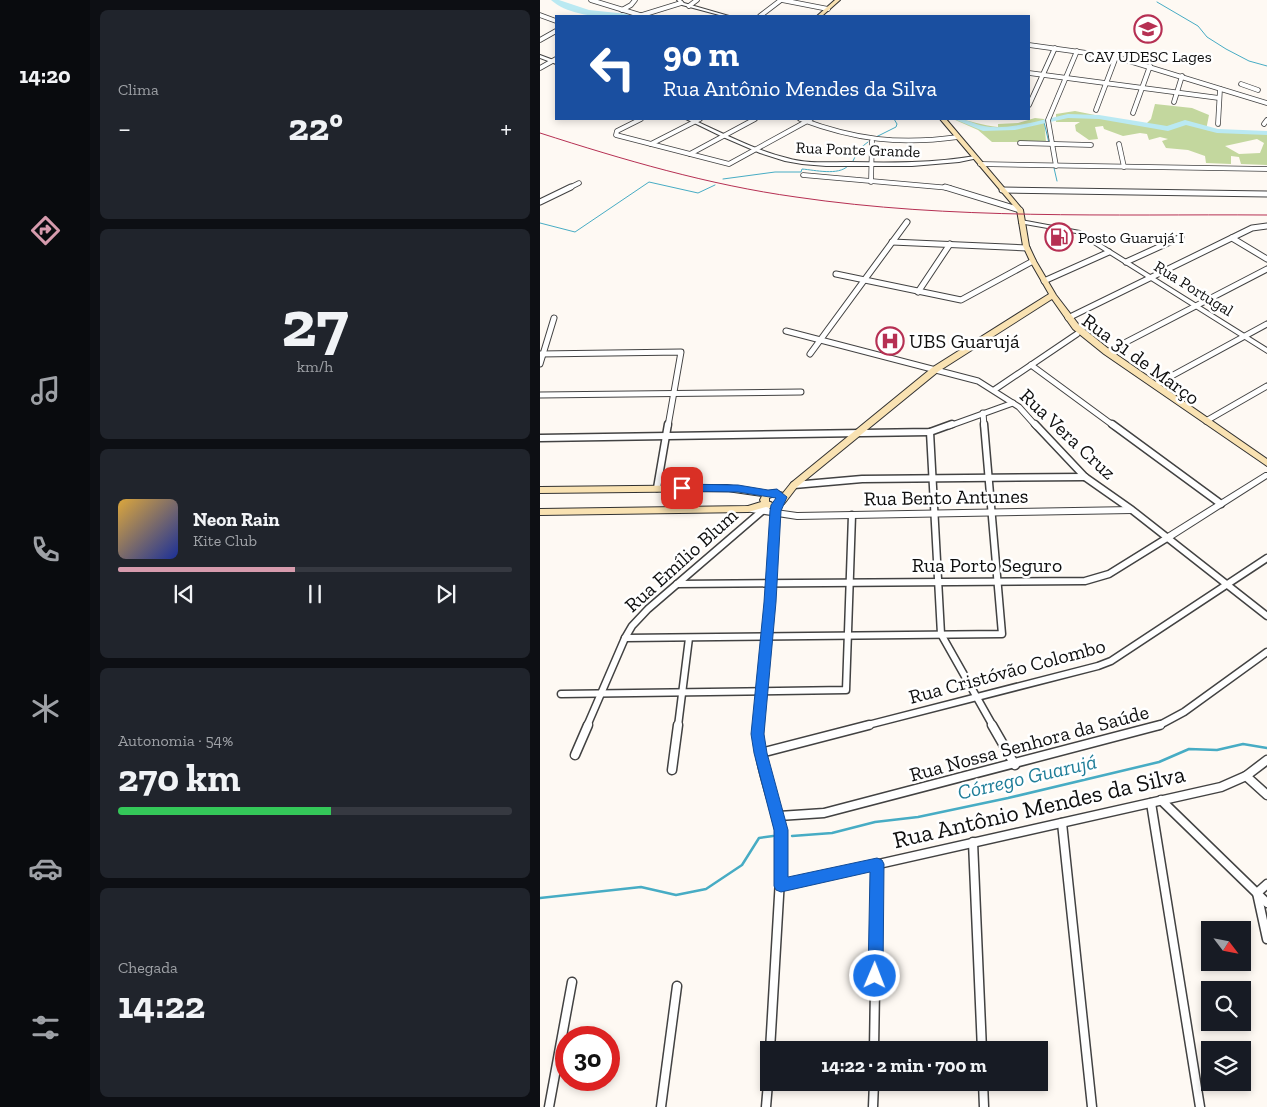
<!DOCTYPE html>
<html lang="pt">
<meta charset="utf-8">
<style>
:root{--surface:#171b24;--page:#20242c;--text:#f1f3f6;--muted:#9ea1a6;--line:#363941;--accent:#d69bad}
body{margin:0;font-family:"Zilla Slab",serif;background:var(--page);color:var(--text);height:100vh;display:flex;flex-direction:column;font-size:19px;white-space:nowrap}
*{box-sizing:border-box;margin:0}
p{font-size:16px;color:var(--muted)}
.icon{flex:none;width:28px;height:28px;fill:none;stroke:currentColor;stroke-width:2;stroke-linecap:round;stroke-linejoin:round}
.map{position:relative;flex:1;overflow:hidden}
.details{display:flex;flex-direction:column;gap:10px;padding:10px;background:#0d0f14;width:450px}
.details>*{flex:none}
.hud{position:absolute;left:15px;top:15px;width:475px;height:105px;border-radius:0px;box-shadow:0 2px 8px #0003;background:#1a4fa0;color:#fff;overflow:hidden}
.needle{width:32px;rotate:122deg}
.controls{position:absolute;left:661px;top:921px;display:grid;gap:10px}
.controls a{display:grid;place-items:center;width:50px;height:50px;border-radius:0px;background:var(--surface);box-shadow:0 2px 8px #0003;font-size:25px}
.speed{position:absolute;left:15px;top:1026px;display:flex;gap:10px;font-size:25px;font-weight:700;text-align:center}
.speed>*{display:grid;place-content:center;width:65px;height:65px;border-radius:50%;background:var(--surface);box-shadow:0 2px 8px #0003;line-height:1}
.speed .limit{border:8px solid #d22;background:#fff;color:#111}
.pin{position:absolute;display:grid;place-items:center;width:42px;height:42px;color:#fff;margin:-21px;border-radius:10px;box-shadow:0 2px 8px #0006}
.me{position:absolute;width:55px;margin:-28px;rotate:1deg;stroke-linejoin:round;filter:drop-shadow(0 0 4px #0008)}
.turn{display:flex;align-items:center;gap:18px;height:105px;padding:0 25px;font-size:22px}
.turn .icon{width:65px;height:65px;stroke-width:2.5}
.turn b{display:block;font-size:35px;line-height:42px}
.big{font-size:38px;font-weight:700;line-height:1.1}
.details .widget{flex:1;display:flex;flex-direction:column;justify-content:center;gap:8px;min-width:0;padding:0 18px;border-radius:8px;background:var(--page)}
.details .dial{align-items:center;gap:0}
.dial b{font-size:65px;line-height:1}
.song{display:flex;align-items:center;gap:15px}
.cover{width:60px;height:60px;border-radius:8px;background:linear-gradient(135deg,hsl(40 70% 55%),hsl(230 70% 35%))}
.played{height:5px;border-radius:2px;background:linear-gradient(90deg,var(--accent) 45%,var(--line) 45%)}
.keys{display:flex;justify-content:space-around;direction:ltr}
.heat{display:flex;justify-content:space-between;align-items:center;font-size:28px;direction:ltr}
.charge{height:8px;border-radius:4px;background:linear-gradient(90deg,#34c759 54%,var(--line) 0)}
.trip{position:absolute;left:220px;top:1041px;width:288px;height:50px;border-radius:0px;background:var(--surface);box-shadow:0 2px 8px #0003;font-weight:700;line-height:50px;text-align:center}
main{display:flex;flex:1;min-height:0}
.tabs{display:flex;flex-direction:column;width:90px;justify-content:space-around;align-items:center;background:#090b0e;color:var(--muted)}
.tabs .icon{width:35px;height:35px}
.tabs .active{color:var(--accent)}
.tabs b{font-size:22px;color:var(--text)}
.map>svg:first-child{display:block}
.forest{fill:#c3d79e;fill-rule:evenodd}
.lines{fill:none;stroke-linecap:round;stroke-linejoin:round}
.stream-far1{stroke:#47acc4;stroke-width:1}
.stream{stroke:#47acc4;stroke-width:2.5}
.river{fill:#bae9f2;fill-rule:evenodd}
.minor-far3-casing{stroke:#424242;stroke-width:5.5}
.minor-far2-casing{stroke:#424242;stroke-width:7}
.minor-far1-casing{stroke:#424242;stroke-width:9}
.minor-casing{stroke:#424242;stroke-width:11}
.tertiary-casing{stroke:#424242;stroke-width:2}
.secondary-casing{stroke:#313131;stroke-width:2}
.minor-far3{stroke:#fff;stroke-width:4}
.minor-far2{stroke:#fff;stroke-width:5}
.minor-far1{stroke:#fff;stroke-width:6}
.minor{stroke:#fff;stroke-width:8}
.tertiary{fill:#fff;fill-rule:evenodd}
.secondary{fill:#f9e2b2;fill-rule:evenodd}
.rail{stroke:#b63053;stroke-width:1}
.route{fill:#1a73e8;stroke:#114b97}
.labels{text-anchor:middle;stroke-width:5;stroke-linejoin:round;paint-order:stroke}
.far-poi-label{font-size:16px;fill:#0f0f0f;stroke:#fff}
.far-street-label{font-size:16px;fill:#0f0f0f;stroke:#fff}
.poi-label{font-size:20px;fill:#0f0f0f;stroke:#fff;text-anchor:start}
.street-label{font-size:20px;fill:#0f0f0f;stroke:#fff}
.water-label{font-size:21px;font-style:italic;fill:#207e99;stroke:#fff}
.near-street-label{font-size:24px;fill:#0f0f0f;stroke:#fff}
</style>
<main>
<nav class="tabs">
<b>14:20</b>
<svg class="icon active" aria-label="directions" viewBox="0 0 24 24"><path d="M12 3l9 9-9 9-9-9zM9 14v-3h6M13 9l2 2-2 2"/></svg>
<svg class="icon" aria-label="music" viewBox="0 0 24 24"><path d="M9 18V5l10-2v13"/><circle cx="6" cy="18" r="3"/><circle cx="16" cy="16" r="3"/></svg>
<svg class="icon" aria-label="phone" viewBox="0 0 24 24"><path d="M5 4h4l2 5-3 2q2 4 5 5l2-3 5 2v4C11 20 4 13 5 4z"/></svg>
<svg class="icon" aria-label="climate" viewBox="0 0 24 24"><path d="M12 3v18M4 7l16 10M4 17L20 7"/></svg>
<svg class="icon" aria-label="car" viewBox="0 0 24 24"><path d="M5 17H2v-5l4-1 3-4h7l3 4 3 1v5h-3M9 17h6M6 11h13"/><circle cx="7" cy="17" r="2"/><circle cx="17" cy="17" r="2"/></svg>
<svg class="icon" aria-label="filters" viewBox="0 0 24 24"><path d="M4 7h16M4 17h16"/><circle cx="9" cy="7" r="2"/><circle cx="15" cy="17" r="2"/></svg>
</nav>
<section class="details">
<div class="widget"><p>Clima</p>
<div class="heat"><a>−</a><b class="big">22°</b><a>+</a></div>
</div>
<div class="widget dial"><b>27</b><p>km/h</p></div>
<div class="widget">
<div class="song"><i class="cover"></i><div><b>Neon Rain</b><p>Kite Club</p></div></div>
<div class="played"></div>
<div class="keys"><svg class="icon" aria-label="previous" viewBox="0 0 24 24"><path d="M18 5L8 12l10 7zM5 5v14"/></svg><svg class="icon" aria-label="pause" viewBox="0 0 24 24"><path d="M8 5v14M16 5v14"/></svg><svg class="icon" aria-label="next" viewBox="0 0 24 24"><path d="M6 5l10 7-10 7zM19 5v14"/></svg></div>
</div>
<div class="widget"><p>Autonomia · 54%</p><b class="big">270 km</b><div class="charge"></div></div>
<div class="widget"><p>Chegada</p><b class="big">14:22</b></div>
</section>
<div class="map">
<svg width="727" height="1107" viewBox="0 0 727 1107">
<rect width="100%" height="100%" fill="#fef9f3"/>
<g class="forest">
<path d="M615 104 652 108 669 115 666 130 727 132V165L701 164 699 157 691 156V164L666 163 665 156 648 150 626 148 622 141 628 139 620 137 609 140 607 134 600 133 583 136 564 129 563 126 555 127 558 139 549 140 536 131 535 125 540 122H516V114L535 111 595 123H607L611 119ZM717 139 724 143 720 153 699 154 685 146Z"/>
<path d="M495 118 504 119 506 142H452L438 130 413 119C429 119 442 126 458 127V124L478 123Z"/>
</g>
<g class="lines">
<g class="stream-far1">
<path d="M617 2 658 26 667 37 686 49 709 61 727 66"/>
<path d="M504 122 509 143"/>
<path d="M336 137 356 127 357 124 354 119"/>
<path d="M313 161 319 149 328 142"/>
<path d="M514 168 517 181"/>
<path d="M183 179 235 172H261L262 169C275 170 298 176 308 166"/>
<path d="M0 223 35 232 109 182 158 193 175 185"/>
</g>
<g class="stream">
<path d="M252 836 292 833 335 822 378 817 468 798 619 762 649 749 677 750 703 744 727 748"/>
<path d="M0 898 101 887 136 895 166 889 202 865 219 838 233 836"/>
</g>
<g class="river">
<path d="M11 0H19L49 10 87 14 91 16C66 18 30 17 11 0Z"/>
<path d="M528 114 559 115 627 126 645 120 678 129 727 131V135L677 133 646 125 628 131 559 119 528 118 475 130 443 131 414 119C426 118 433 124 444 126 467 131 505 119 528 114Z"/>
</g>
<g class="minor-far3-casing">
<g id="minor-far3">
<path d="M51 0 103 16"/>
<path d="M242 0 288 9"/>
<path d="M149 6 157 0"/>
<path d="M82 10 91 5 95 0"/>
<path d="M0 15 16 21"/>
<path d="M99 16 141 3"/>
<path d="M220 16 241 0"/>
<path d="M0 40 16 31"/>
<path d="M489 45 576 57 727 103"/>
<path d="M0 68 16 59"/>
<path d="M489 73 679 98"/>
<path d="M701 84 718 90"/>
<path d="M634 102 642 76"/>
<path d="M489 105 515 48"/>
<path d="M556 110 576 57"/>
<path d="M593 113 610 66"/>
<path d="M101 119 77 131 76 135 189 164 271 119"/>
<path d="M260 119C316 140 359 145 418 137"/>
<path d="M678 124 680 89"/>
<path d="M724 124 727 120"/>
<path d="M480 143 551 145"/>
<path d="M111 144 160 119"/>
<path d="M579 144 584 167"/>
<path d="M150 154 215 119"/>
<path d="M440 164 727 169"/>
<path d="M516 166 508 120 537 51"/>
<path d="M263 175 410 188"/>
<path d="M331 182 332 141"/>
<path d="M29 188 39 183"/>
</g>
</g>
<g class="minor-far2-casing">
<g id="minor-far2">
<path d="M405 187 480 210"/>
<path d="M462 190 727 194"/>
<path d="M0 202 31 187"/>
<path d="M692 238 727 259"/>
<path d="M352 242 487 248"/>
<path d="M586 262 641 237"/>
<path d="M296 274 421 300 493 261"/>
<path d="M504 281 569 252"/>
<path d="M378 292 410 244"/>
<path d="M528 318 712 228 727 226"/>
<path d="M246 331 438 381 479 407 496 426"/>
<path d="M567 352 727 269"/>
<path d="M0 354 141 352 128 426"/>
<path d="M270 354 367 222"/>
<path d="M0 364 14 318"/>
<path d="M491 365 574 426"/>
<path d="M615 385 727 324"/>
<path d="M454 390 537 334"/>
<path d="M0 395 261 392"/>
<path d="M443 413 444 426"/>
<path d="M666 421 727 386"/>
<path d="M409 426 473 403"/>
</g>
</g>
<g class="minor-far1-casing">
<g id="minor-far1">
<path d="M495 424 545 477 592 510 727 616"/>
<path d="M572 424 681 504"/>
<path d="M390 432 401 634 453 726"/>
<path d="M0 438 390 432 412 424"/>
<path d="M254 485 322 479 545 477"/>
<path d="M117 488 128 424"/>
<path d="M137 584 545 581 569 574 627 538"/>
<path d="M85 638 462 634 444 424"/>
<path d="M21 694 306 690 312 515"/>
<path d="M47 726 85 638 92 626 108 609 229 505"/>
<path d="M138 726 149 638"/>
<path d="M219 726 237 505"/>
<path d="M324 726 558 666 571 661 727 558"/>
<path d="M618 726 644 712 727 652"/>
</g>
</g>
<g class="minor-casing">
<g id="minor">
<path d="M219 725C215 765 238 805 242 845L230 1050"/>
<path d="M452 725 475 765"/>
<path d="M221 753 329 725"/>
<path d="M35 755 48 725"/>
<path d="M132 770 138 725"/>
<path d="M706 776 727 795"/>
<path d="M621 800 727 903"/>
<path d="M611 803 660 1107"/>
<path d="M239 816 284 813 620 725"/>
<path d="M522 823 552 1107"/>
<path d="M433 842 442 1050"/>
<path d="M727 884 717 893 727 939"/>
<path d="M241 886 681 787 706 776 727 760"/>
<path d="M334 1050 337 864"/>
<path d="M443 1082 444 1107"/>
<path d="M9 1107 32 982"/>
<path d="M121 1107 137 986"/>
<path d="M226 1107 229 1071"/>
<path d="M333 1107 334 1082"/>
</g>
</g>
<g class="tertiary-casing">
<g id="tertiary">
<path d="M137 0H141L144 3 189 16H183L142 5Z"/>
<path d="M0 55 16 61V64L0 58Z"/>
<path d="M146 119H151C183 133 214 150 247 158 267 164 288 162 309 162 351 163 393 163 435 156L438 158 419 162 372 166H286L262 164 245 161 220 153 183 137Z"/>
<path d="M481 220 540 231 727 348V353L536 233 479 223V221Z"/>
<path d="M725 473H727V478L630 540H624L623 538 624 536Z"/>
<path d="M208 506 257 513 592 507 596 510 592 513 257 519 205 511 204 509 205 507Z"/>
</g>
</g>
<g class="secondary-casing">
<g id="secondary">
<path d="M295 0H300L282 16H277Z"/>
<path d="M400 119H406L483 210 489 246 496 261 516 295 539 325 570 350 727 459V466L564 354 533 329 512 299 399 371 257 487 244 504 237 508 234 509 226 507 208 512 0 515V509L208 506 221 502 220 500 222 496 187 491 0 493V487L187 485 230 492 234 490 243 493 251 483 393 367 509 294 490 261 483 246 477 210ZM234 496 237 497V500L233 503 229 502V498Z"/>
</g>
</g>
<use href="#minor-far3" class="minor-far3"/>
<use href="#minor-far2" class="minor-far2"/>
<use href="#minor-far1" class="minor-far1"/>
<use href="#minor" class="minor"/>
<use href="#tertiary" class="tertiary"/>
<use href="#secondary" class="secondary"/>
<path class="rail" d="M0 133C84 160 169 185 256 197 411 220 570 214 727 215"/>
</g>
<path class="route" d="M142 484 198 485 228 490 237 489 247 497 241 511 236 602 224 734 227 753 248 830V877L337 858 342 860 344 864 343 976 341 981 335 983 330 981 328 976 330 872 241 892 236 890 234 886V830L214 753 211 734 224 602 230 511 231 505 236 498 198 492 138 491 136 488 138 485Z"/>
<defs>
<g id="university-ring" transform="scale(1.4375)"><circle r="9.5" fill="#fff" stroke="#b63053" stroke-width="1.5"/><path d="M0-5L7-2L0 1L-7-2ZM-4 1L0 2.5L4 1V4Q0 6-4 4Z" fill="#b63053"/></g>
<g id="fuel-ring" transform="scale(1.4375)"><circle r="9.5" fill="#fff" stroke="#b63053" stroke-width="1.5"/><path d="M-5.5-6h7V0h2V4h1.3V-2.5L3-4.5l.8-.8L6-3V5H2.5V1h-1V6h-7ZM-4.2-4.7v3.2H.2V-4.7Z" fill="#b63053"/></g>
<g id="hospital-ring" transform="scale(1.4375)"><circle r="9.5" fill="#fff" stroke="#b63053" stroke-width="1.5"/><path d="M-5-5h3v3.5h4V-5h3V5h-3V1.5h-4V5h-3Z" fill="#b63053"/></g>
</defs>
<g fill-rule="evenodd">
<use href="#university-ring" x="608" y="29"/>
<use href="#fuel-ring" x="519" y="237"/>
<use href="#hospital-ring" x="350" y="341"/>
</g>
<g class="labels">
<g class="far-poi-label">
<text x="608" y="62">CAV UDESC Lages</text>
<text x="538" y="243" text-anchor="start">Posto Guarujá I</text>
</g>
<g class="far-street-label">
<text transform="translate(318 149) rotate(2)" y="6">Rua Ponte Grande</text>
<text transform="translate(654 288) rotate(32)" y="6">Rua Portugal</text>
</g>
<g class="poi-label">
<text x="369" y="348">UBS Guarujá</text>
</g>
<g class="street-label">
<text transform="translate(601 359) rotate(36)" y="7">Rua 31 de Março</text>
<text transform="translate(528 434) rotate(43)" y="7">Rua Vera Cruz</text>
<text transform="translate(406 497) rotate(-1)" y="7">Rua Bento Antunes</text>
<text transform="translate(141 560) rotate(-42)" y="7">Rua Emílio Blum</text>
<text x="447" y="572">Rua Porto Seguro</text>
<text transform="translate(467 671) rotate(-15)" y="7">Rua Cristóvão Colombo</text>
<text transform="translate(489 743) rotate(-15)" y="7">Rua Nossa Senhora da Saúde</text>
</g>
<g class="water-label">
<text transform="translate(487 777) rotate(-13)" y="7">Córrego Guarujá</text>
</g>
<g class="near-street-label">
<text transform="translate(499 807) rotate(-13)" y="8">Rua Antônio Mendes da Silva</text>
</g>
</g>
</svg>
<div class="controls">
<a><svg class="needle" viewBox="-14 -14 28 28"><path d="M0-13l5 13h-10z" fill="#e53935"/><path d="M0 13l5-13h-10z" fill="#9ea1a6"/></svg></a>
<a><svg class="icon" aria-label="search" viewBox="0 0 24 24"><circle cx="10" cy="10" r="6"/><path d="M15 15l6 6"/></svg></a>
<a><svg class="icon" aria-label="layers" viewBox="0 0 24 24"><path d="M12 4l9 5-9 5-9-5zM3 14l9 5 9-5"/></svg></a>
</div>
<div class="speed"><div class="limit">30</div></div>
<div class="pin" style="left:142px;top:488px;background:#d93025"><svg class="icon" aria-label="arrive" viewBox="0 0 24 24"><path d="M6 21V4h12l-3 4 3 4H6"/></svg></div>
<svg class="me" style="left:335px;top:976px" viewBox="-20 -20 40 40"><circle r="17" fill="#1a73e8" stroke="#fff" stroke-width="3"/><path d="M0-11L8 9 0 5-8 9z" fill="#fff"/></svg>
<div class="trip">14:22 · 2 min · 700 m</div>
<div class="hud">
<div class="turn"><svg class="icon" aria-label="left" viewBox="0 0 24 24"><path d="M17 20v-9H6M10 6l-5 5 5 5"/></svg><div><b>90 m</b>Rua Antônio Mendes da Silva</div></div>
</div>
</div>
</main>
